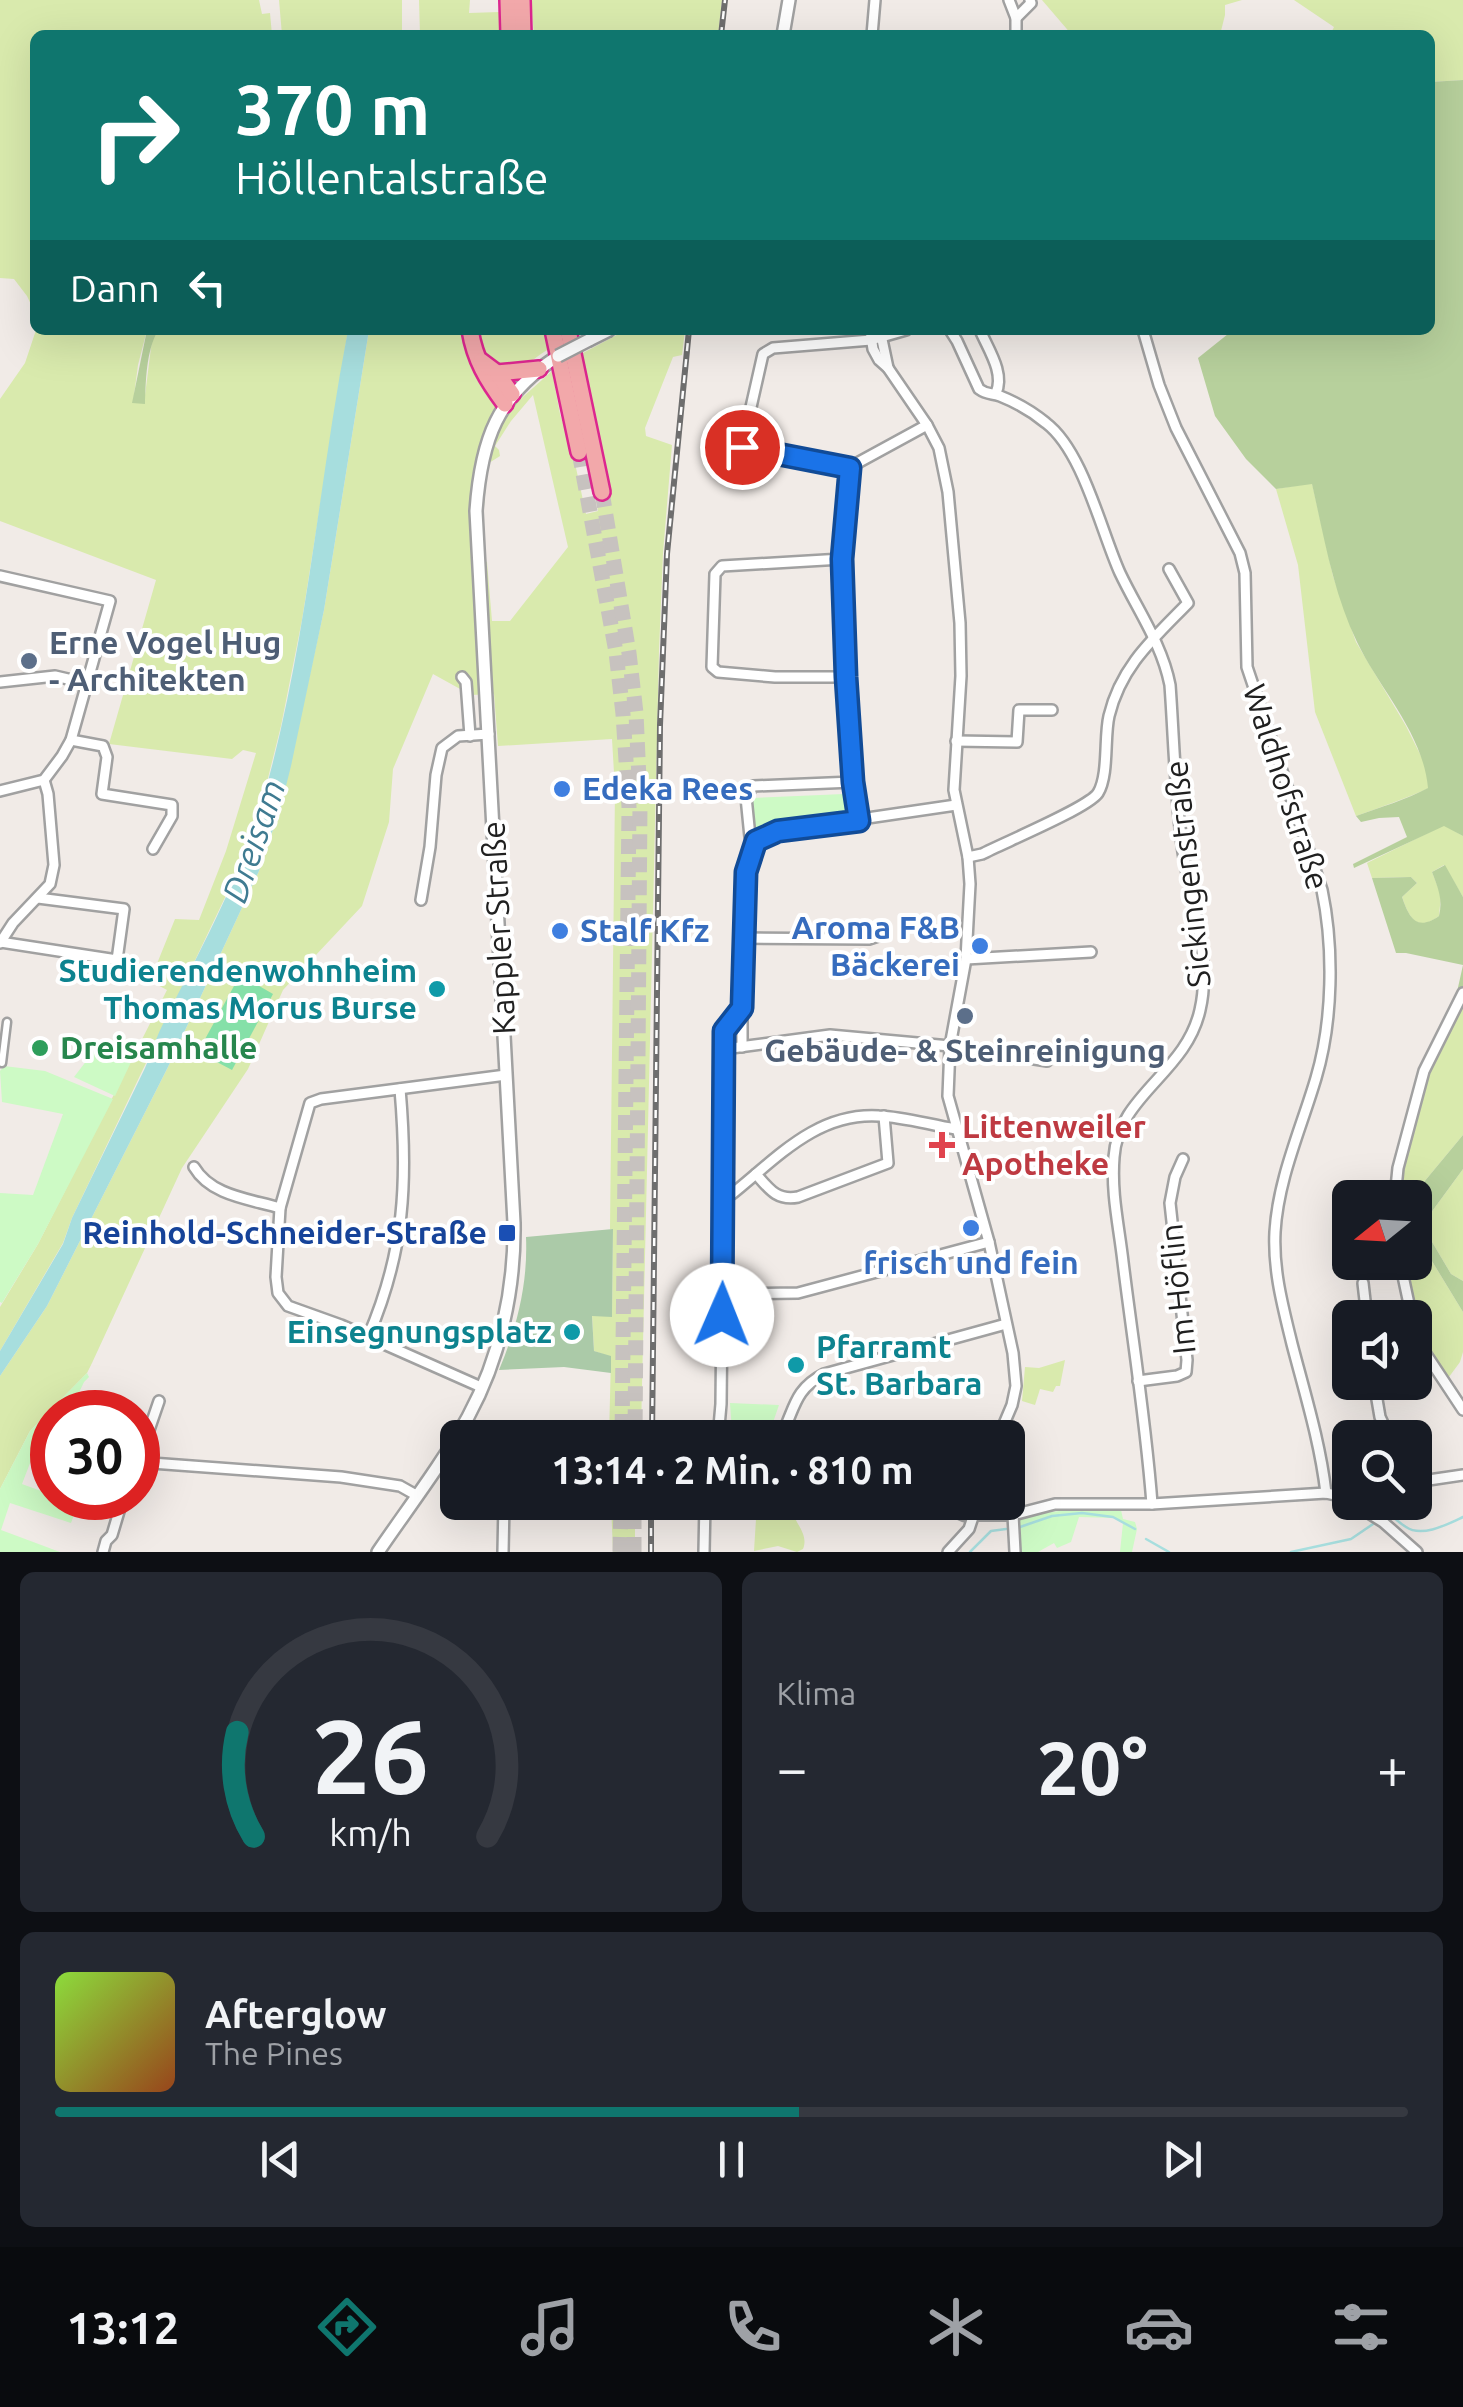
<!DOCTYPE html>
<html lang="de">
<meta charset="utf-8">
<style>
:root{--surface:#171b24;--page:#242831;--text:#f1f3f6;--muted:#9ea1a6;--line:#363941;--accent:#0f766e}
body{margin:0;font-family:Ubuntu,sans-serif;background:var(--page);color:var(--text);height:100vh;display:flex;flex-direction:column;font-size:38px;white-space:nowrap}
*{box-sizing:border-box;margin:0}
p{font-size:32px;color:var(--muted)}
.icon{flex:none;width:55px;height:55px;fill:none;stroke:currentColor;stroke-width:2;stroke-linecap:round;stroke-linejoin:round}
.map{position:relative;height:1552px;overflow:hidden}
.details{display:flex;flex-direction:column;gap:20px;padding:20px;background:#0d0f14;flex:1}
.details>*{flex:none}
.hud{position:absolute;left:30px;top:30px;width:1405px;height:305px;border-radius:15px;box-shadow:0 10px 40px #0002;background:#0f766e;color:#fff;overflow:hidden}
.needle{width:65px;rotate:252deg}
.tools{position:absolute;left:1332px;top:1180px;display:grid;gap:20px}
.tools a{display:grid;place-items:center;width:100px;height:100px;border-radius:15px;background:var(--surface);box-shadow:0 10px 40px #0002;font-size:50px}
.speed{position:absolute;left:30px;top:1390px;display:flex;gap:20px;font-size:50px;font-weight:700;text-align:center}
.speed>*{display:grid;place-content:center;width:130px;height:130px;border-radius:50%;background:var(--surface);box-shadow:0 10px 40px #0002;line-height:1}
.speed .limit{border:15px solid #d22;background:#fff;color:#111}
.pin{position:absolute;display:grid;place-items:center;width:85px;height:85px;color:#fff;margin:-42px;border:5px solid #fff;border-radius:50%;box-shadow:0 2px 10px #0007}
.me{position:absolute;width:110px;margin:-55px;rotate:1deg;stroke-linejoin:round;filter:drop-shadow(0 0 8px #0008)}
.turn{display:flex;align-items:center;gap:35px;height:210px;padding:0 40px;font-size:45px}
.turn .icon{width:130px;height:130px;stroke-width:2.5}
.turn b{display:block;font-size:70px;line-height:85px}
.then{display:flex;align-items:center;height:95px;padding:0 40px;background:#0003;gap:20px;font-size:38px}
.big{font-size:75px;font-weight:700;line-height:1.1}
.details .tile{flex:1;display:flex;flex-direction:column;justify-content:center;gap:15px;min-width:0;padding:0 35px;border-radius:15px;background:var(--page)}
.details .dial{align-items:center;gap:0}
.dial svg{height:260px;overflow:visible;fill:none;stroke:var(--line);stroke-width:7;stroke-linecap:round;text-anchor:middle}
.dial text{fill:var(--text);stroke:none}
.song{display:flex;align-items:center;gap:30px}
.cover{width:120px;height:120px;border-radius:15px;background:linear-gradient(135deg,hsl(90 70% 55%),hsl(20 70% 35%))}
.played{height:10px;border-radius:5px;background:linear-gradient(90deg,var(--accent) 55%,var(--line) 55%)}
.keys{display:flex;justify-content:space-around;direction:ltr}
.heat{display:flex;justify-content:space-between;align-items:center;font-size:55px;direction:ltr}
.details .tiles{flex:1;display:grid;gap:20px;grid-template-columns:1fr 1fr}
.tile:last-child{grid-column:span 2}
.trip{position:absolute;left:440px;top:1420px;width:585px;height:100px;border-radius:15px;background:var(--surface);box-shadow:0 10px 40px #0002;font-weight:700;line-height:100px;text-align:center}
.menu{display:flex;height:160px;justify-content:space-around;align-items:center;background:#090b0e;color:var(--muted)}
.menu .icon{width:70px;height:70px}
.menu .current{color:var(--accent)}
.menu b{font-size:45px;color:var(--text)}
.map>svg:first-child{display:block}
.grass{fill:#d9eaad;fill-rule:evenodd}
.forest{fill:#b7d09c}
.cemetery{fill:#abcaa8}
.park{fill:#cdfac5}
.pitch{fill:#85e0a8}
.water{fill:#a7dede}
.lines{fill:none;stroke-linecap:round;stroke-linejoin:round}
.stream{stroke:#a7dede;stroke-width:2.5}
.trunk-tunnel{stroke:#c7c2bf;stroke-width:15;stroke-dasharray:15 8;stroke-linecap:butt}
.pedestrian-casing{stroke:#a1a1a1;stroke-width:11}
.minor-casing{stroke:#a1a1a1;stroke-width:14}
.tertiary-casing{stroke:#a1a1a1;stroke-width:16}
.trunk-casing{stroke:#dc278f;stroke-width:20}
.pedestrian{stroke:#fff;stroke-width:6}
.minor{stroke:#fff;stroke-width:9}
.tertiary{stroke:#fff;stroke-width:11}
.trunk{stroke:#f2a8aa;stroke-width:15}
.rail-casing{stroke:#6e6e6e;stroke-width:6}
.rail{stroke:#fff;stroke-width:2.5;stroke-dasharray:8;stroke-linecap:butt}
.tertiary-bridge-casing{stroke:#a1a1a1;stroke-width:16;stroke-linecap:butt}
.tertiary-bridge{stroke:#fff;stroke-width:11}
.route-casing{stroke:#114b97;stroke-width:25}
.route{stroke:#1a73e8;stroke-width:18}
.service-dot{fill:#5c6f8a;stroke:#fff;stroke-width:4}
.shop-dot{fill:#3f7fe0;stroke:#fff;stroke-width:4}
.culture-dot{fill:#0f9aa8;stroke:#fff;stroke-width:4}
.leisure-dot{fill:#2e9e5b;stroke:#fff;stroke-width:4}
.health-dot{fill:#e0444e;stroke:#fff;stroke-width:4}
.transit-dot{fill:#1a4fb4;stroke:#fff;stroke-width:4}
.labels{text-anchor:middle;stroke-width:8;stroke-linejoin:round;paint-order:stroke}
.service-label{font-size:32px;font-weight:bold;fill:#4e5e75;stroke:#fff;text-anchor:start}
.street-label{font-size:32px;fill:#202020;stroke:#fff}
.shop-label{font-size:32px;font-weight:bold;fill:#366cbe;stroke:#fff;text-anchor:start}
.culture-label{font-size:32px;font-weight:bold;fill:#0d838f;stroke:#fff;text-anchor:end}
.leisure-label{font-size:32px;font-weight:bold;fill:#27864d;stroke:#fff;text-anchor:start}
.health-label{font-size:32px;font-weight:bold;fill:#be3a42;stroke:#fff;text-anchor:start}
.transit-label{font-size:32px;font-weight:bold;fill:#164399;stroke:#fff;text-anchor:end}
.water-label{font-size:35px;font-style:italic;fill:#3f7b91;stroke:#fff}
</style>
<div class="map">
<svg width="1463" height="1552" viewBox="0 0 1463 1552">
<rect width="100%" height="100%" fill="#f1ebe7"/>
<g class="grass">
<path d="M0 0H259L262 14 270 13 272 35H35V313L27 296 14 279 0 278Z"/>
<path d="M279 0H402V35H282Z"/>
<path d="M419 0H470L469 13 499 12V35H420Z"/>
<path d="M531 0H722L718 35H534Z"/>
<path d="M1042 0H1242L1225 5V15L1220 35H1072Z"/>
<path d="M1294 0H1463V80L1430 82V35H1330L1334 27Z"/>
<path d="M36 330H147L138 365 133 403H144L152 340 158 330H348L302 620 281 726 263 798 241 864 72 1218 63 1243 0 1351V1307L38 1244 167 990 150 981 175 919 199 920 226 851 256 753 243 750 232 759 109 744 156 580 0 521V399L25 363Z"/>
<path d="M369 330H462L470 360 506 412 552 371 560 414 573 454 586 514 598 511 595 493 583 353 626 330H685L682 355 673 357 645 428 646 436 672 445 663 553 659 651 641 1430 637 1437H609L611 1357 594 1351 592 1315 612 1316 613 1230 610 1229 615 790 612 739 498 746 494 694 471 695 433 674 393 769 389 822 362 906 283 990 248 1069 182 1168 92 1363 87 1373 30 1431 0 1489V1376L47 1306 168 1067 259 871 281 806 324 610ZM533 395 568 547 510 621H492L487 562 485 561C481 528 484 497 489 463L500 456 499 450 495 446 511 421Z"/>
<path d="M475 330H544L549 349C540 354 530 363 520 367 493 377 482 351 475 330Z"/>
<path d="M1312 483 1333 576 1356 642 1406 726 1425 764 1429 788C1405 799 1381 807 1356 816L1315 712 1298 565 1276 489Z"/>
<path d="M1444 825 1463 836V897L1444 865 1432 872 1441 895 1439 916C1416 933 1409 917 1402 897L1417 883 1411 877 1372 878 1367 863Z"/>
<path d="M1460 1005 1463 1006V1135L1424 1182 1415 1204V1198H1400L1404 1157 1427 1068Z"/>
<path d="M1463 1169V1281L1451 1274 1422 1225Z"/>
<path d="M1415 1247 1424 1248 1463 1312V1352L1460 1362 1446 1381 1419 1329 1403 1263 1415 1262Z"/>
<path d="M1065 1360 1060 1386H1056L1053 1392 1040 1389 1035 1405 1022 1401 1025 1367 1039 1368Z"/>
<path d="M611 1503H635V1552H613Z"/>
<path d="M757 1503H791C790 1520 810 1532 803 1549L797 1552 778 1546 754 1551Z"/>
</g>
<g class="forest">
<path d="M1463 80V836L1444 826 1354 868 1353 864 1407 837 1399 817 1379 818 1361 822 1356 816C1381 807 1405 800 1428 788 1423 733 1380 690 1357 642 1333 592 1324 537 1312 484L1276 489 1246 459 1215 416 1198 358 1233 330H1430V82Z"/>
<path d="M147 330H158C146 352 146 379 145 404L132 403Z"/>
<path d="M1445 865 1463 897V1006L1455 1001 1463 965 1406 953H1396L1372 878 1411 877 1417 883 1402 897C1409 917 1416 932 1439 916 1443 899 1438 888 1432 872Z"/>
<path d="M1463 1135V1169L1422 1225 1451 1274 1463 1281V1312L1424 1248 1415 1247V1204L1424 1182Z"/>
</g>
<path class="cemetery" d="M613 1229 612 1317 592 1316 594 1351 611 1356V1373L564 1367 499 1370C517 1327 528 1284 526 1237Z"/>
<g class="park">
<path d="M844 794 847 815 775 826 756 835 753 830 752 798Z"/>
<path d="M120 1040 140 1043 115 1096 74 1077 101 1042Z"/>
<path d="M4 1066 45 1071 113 1099 38 1244 2 1303 0 1302V1193L33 1195 63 1114 2 1102 0 1071Z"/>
<path d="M87 1373 89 1377 84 1382 76 1399 109 1412C95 1413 62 1409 52 1412V1417L38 1436 52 1441V1464L32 1458 22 1484 52 1495V1498L78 1504 71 1523 10 1503 1 1530 60 1552H0V1489L30 1431Z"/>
<path d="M730 1403 779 1405 769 1434 732 1432Z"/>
<path d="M1078 1509 1121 1510 1123 1519 1135 1522 1137 1529 1132 1552H1120L1123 1523 1114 1518 1079 1517 1071 1542 1057 1548 1054 1543 1038 1552H1020L1018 1519 1050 1512Z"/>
</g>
<path class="pitch" d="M240 975 273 994 232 1070 198 1052Z"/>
<path class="water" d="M348 330H369L324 610 291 766 281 806 259 871 168 1067 47 1306 0 1376V1351L63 1244 72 1218C96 1168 121 1118 145 1068 151 1055 155 1040 162 1026 199 952 240 879 263 799 307 646 318 486 348 330Z"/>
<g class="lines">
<g class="stream">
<path d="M1383 1517H1393C1397 1520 1401 1524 1406 1527 1422 1538 1448 1524 1463 1517"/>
<path d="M1020 1527 1052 1516 1082 1513 1113 1517 1135 1529"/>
<path d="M1146 1539 1169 1552"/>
<path d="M970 1552 991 1531 1006 1529"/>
<path d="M1291 1552 1351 1539 1376 1522"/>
</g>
<g class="trunk-tunnel">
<path d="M579 452 616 652 623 714 629 807 622 1438"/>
<path d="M602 492 629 653 636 713 640 802 635 1438"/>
<path d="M620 1552 621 1502"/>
<path d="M634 1552V1502"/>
</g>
<g class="pedestrian-casing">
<g id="pedestrian">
<path d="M2 1063 7 1022"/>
<path d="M929 1502 964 1517 974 1515"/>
</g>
</g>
<g class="minor-casing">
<g id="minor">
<path d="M1009 0 1016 18V35"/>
<path d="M1016 18 1031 3 1030 0"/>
<path d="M872 35 875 0"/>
<path d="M870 330 873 349 879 360 888 368 927 425 939 448 948 492 960 623 961 676 954 790 968 857 970 884 966 959 950 1046 948 1096 989 1242 1013 1353 1016 1386 1012 1405 998 1438"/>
<path d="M880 330 888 368"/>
<path d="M950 330 957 341 979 389C987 395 992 393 1000 396 1015 402 1034 413 1046 423 1083 451 1101 531 1120 573 1138 611 1162 644 1170 685 1174 740 1175 797 1183 852 1191 902 1212 959 1200 1010 1186 1073 1118 1095 1114 1157 1111 1194 1119 1226 1123 1262 1133 1343 1146 1423 1152 1504"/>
<path d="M980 330C988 349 1005 373 996 393"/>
<path d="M1143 330 1159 385 1176 428 1240 553 1245 573 1247 667 1322 890C1334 948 1333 1021 1316 1078 1301 1129 1278 1179 1275 1232 1273 1271 1283 1307 1292 1344 1305 1394 1320 1442 1326 1493"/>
<path d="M712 450 742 447"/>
<path d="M850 467 842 559 845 677 853 782 859 821"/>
<path d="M850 467 742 447 763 354 773 348 871 340 906 330"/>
<path d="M850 467 927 425"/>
<path d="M842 559 722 566 715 574 712 667 718 672 775 677H845"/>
<path d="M0 576 110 601 71 740 62 756 44 780 0 791"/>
<path d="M462 677 466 682 470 736"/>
<path d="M0 682 55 676 85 683"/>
<path d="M71 740 103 746 107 757 102 794 172 805V816L153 849"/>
<path d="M956 741 1017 742 1019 710H1052"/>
<path d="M755 841 750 837 746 797 753 786 853 782"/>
<path d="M968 857 982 854C1003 843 1088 808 1098 793 1109 775 1104 737 1109 716 1121 666 1154 638 1188 603L1169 569"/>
<path d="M421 900 430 847 436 775 442 748 458 736 489 734"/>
<path d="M744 938 869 939 884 934"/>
<path d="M0 942 117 960 124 909 38 898"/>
<path d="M0 943 13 923 50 884 54 865 48 794 44 780"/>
<path d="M966 959 1091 952"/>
<path d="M742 1009V1047"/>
<path d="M724 1049 830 1035 950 1046 1047 1061"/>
<path d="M194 1167C211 1196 250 1199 280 1208"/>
<path d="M756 1174C769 1189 777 1201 798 1197L888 1163 884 1116"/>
<path d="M722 1193 732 1194C777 1158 817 1112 879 1116 904 1117 930 1125 956 1129"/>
<path d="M1395 1198 1398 1168 1424 1071 1463 993"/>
<path d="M1400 1262 1412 1318"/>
<path d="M1363 1283 1367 1318"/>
<path d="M722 1294 798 1293 989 1242"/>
<path d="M1415 1328 1424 1351 1463 1410"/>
<path d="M368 1337C405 1251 408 1181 400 1089"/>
<path d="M1138 1381 1177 1376 1186 1372 1187 1360 1170 1203 1175 1177 1183 1159"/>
<path d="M1374 1382 1380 1417 1390 1438"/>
<path d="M481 1387 341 1325 288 1306 278 1293 276 1277 280 1208 310 1103 321 1099 506 1075"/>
<path d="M718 1438 721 1404 725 1031 742 1007 747 872 755 841 779 831 956 805"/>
<path d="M780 1438C795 1410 793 1390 824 1374L1006 1324"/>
<path d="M138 1462 341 1477 400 1486 416 1495"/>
<path d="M138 1462 159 1401"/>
<path d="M1415 1482 1463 1475"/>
<path d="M1351 1502 1383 1522 1417 1552"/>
<path d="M975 1515H1013L1055 1504H1152L1326 1493 1345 1497 1350 1494"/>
<path d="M1013 1515 1015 1552"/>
<path d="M103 1552 106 1541 112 1535 123 1498"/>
<path d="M503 1552 504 1502"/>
<path d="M704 1552 705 1502"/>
<path d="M948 1552 969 1529 978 1502"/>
</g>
</g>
<g class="tertiary-casing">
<g id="tertiary">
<path d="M783 35 789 0"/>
<path d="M589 340 609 330"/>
<path d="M378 1552C408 1508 442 1464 468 1417 500 1358 515 1290 514 1223L476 511C481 439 497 396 558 356"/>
</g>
</g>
<g class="trunk-casing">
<g id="trunk">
<path d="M508 0 509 35"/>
<path d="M522 0 523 35"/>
<path d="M470 330C475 360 487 380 505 404"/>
<path d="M553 330 579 452"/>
<path d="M568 330 602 492"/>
<path d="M481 361 497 373 512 394"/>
<path d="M497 373 539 369"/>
</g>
</g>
<use href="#pedestrian" class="pedestrian"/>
<use href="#minor" class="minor"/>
<use href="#tertiary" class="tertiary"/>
<use href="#trunk" class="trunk"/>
<g class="rail-casing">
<g id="rail">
<path d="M721 35 725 0"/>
<path d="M652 1438 660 725 667 554 689 330"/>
<path d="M651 1552V1502"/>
</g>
</g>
<use href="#rail" class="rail"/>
<g class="tertiary-bridge-casing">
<path id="tertiary-bridge" d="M558 356 589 340"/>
</g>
<use href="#tertiary-bridge" class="tertiary-bridge"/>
</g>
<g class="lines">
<g class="route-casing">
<path id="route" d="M722 1315 724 1031 742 1008 746 872 756 841 778 831 859 821 853 782 846 677 842 559 850 468 742 447"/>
</g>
<use href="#route" class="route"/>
</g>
<g class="service-dot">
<circle cx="29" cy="661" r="10"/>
<circle cx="965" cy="1016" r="10"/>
</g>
<g class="shop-dot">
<circle cx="562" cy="789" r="10"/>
<circle cx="560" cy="931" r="10"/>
<circle cx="980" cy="946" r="10"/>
<circle cx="971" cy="1228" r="10"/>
</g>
<g class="culture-dot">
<circle cx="437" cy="989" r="10"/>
<circle cx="572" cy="1332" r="10"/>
<circle cx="796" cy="1365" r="10"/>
</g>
<circle class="leisure-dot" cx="40" cy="1048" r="10"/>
<path class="health-dot" d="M937 1130h10v10h10v10h-10v10h-10v-10h-10v-10h10z"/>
<rect class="transit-dot" x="497" y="1223" width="20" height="20" rx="5"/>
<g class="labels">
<g class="service-label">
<text x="49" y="654">Erne Vogel Hug<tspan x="49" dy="37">- Architekten</tspan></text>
<text x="965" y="1062" text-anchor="middle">Gebäude- &amp; Steinreinigung</text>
</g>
<g class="street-label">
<text transform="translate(1286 787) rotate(72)" y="11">Waldhofstraße</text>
<text transform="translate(1188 874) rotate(-96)" y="11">Sickingenstraße</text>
<text transform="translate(499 928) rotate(-93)" y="11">Kappler Straße</text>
<text transform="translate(1178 1289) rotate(-96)" y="11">Im Höflin</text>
</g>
<g class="shop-label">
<text x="582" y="800">Edeka Rees</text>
<text x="960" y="939" text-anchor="end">Aroma F&amp;B<tspan x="960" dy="37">Bäckerei</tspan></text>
<text x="580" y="942">Stalf Kfz</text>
<text x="971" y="1274" text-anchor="middle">frisch und fein</text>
</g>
<g class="culture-label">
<text x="417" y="982">Studierendenwohnheim<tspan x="417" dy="37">Thomas Morus Burse</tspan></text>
<text x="552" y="1343">Einsegnungsplatz</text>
<text x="816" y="1358" text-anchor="start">Pfarramt<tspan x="816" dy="37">St. Barbara</tspan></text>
</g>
<g class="leisure-label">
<text x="60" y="1059">Dreisamhalle</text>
</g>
<g class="health-label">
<text x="962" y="1138">Littenweiler<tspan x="962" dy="37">Apotheke</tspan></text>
</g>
<g class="transit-label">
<text x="487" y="1244">Reinhold-Schneider-Straße</text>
</g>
<g class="water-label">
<text transform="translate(254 841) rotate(-71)" y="12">Dreisam</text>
</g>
</g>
</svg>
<div class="tools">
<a><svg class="needle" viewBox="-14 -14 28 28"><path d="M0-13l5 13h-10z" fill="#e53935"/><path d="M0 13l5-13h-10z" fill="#9ea1a6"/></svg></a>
<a><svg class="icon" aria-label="sound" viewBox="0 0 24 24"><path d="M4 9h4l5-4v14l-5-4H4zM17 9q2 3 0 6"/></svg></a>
<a><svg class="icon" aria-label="search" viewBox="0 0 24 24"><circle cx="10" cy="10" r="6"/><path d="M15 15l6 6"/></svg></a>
</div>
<div class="speed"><div class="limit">30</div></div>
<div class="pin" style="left:742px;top:447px;background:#d93025"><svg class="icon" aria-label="arrive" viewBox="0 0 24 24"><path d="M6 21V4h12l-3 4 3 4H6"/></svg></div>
<svg class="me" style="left:722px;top:1315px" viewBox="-20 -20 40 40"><circle r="19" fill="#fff"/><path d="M0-13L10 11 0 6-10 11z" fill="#1a73e8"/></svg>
<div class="trip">13:14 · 2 Min. · 810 m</div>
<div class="hud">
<div class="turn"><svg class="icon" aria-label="right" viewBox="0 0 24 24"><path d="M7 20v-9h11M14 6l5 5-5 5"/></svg><div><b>370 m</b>Höllentalstraße</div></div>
<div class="then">Dann<svg class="icon" aria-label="left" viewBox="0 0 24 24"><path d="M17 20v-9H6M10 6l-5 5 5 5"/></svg></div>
</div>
</div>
<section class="details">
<div class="tiles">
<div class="tile dial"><svg viewBox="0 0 100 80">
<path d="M14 69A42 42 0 1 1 86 69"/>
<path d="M14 69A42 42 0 0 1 9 37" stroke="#0f766e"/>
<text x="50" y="56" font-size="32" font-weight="700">26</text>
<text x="50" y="72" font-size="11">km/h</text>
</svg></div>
<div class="tile"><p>Klima</p>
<div class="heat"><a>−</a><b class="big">20°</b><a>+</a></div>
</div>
<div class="tile">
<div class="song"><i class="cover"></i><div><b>Afterglow</b><p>The Pines</p></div></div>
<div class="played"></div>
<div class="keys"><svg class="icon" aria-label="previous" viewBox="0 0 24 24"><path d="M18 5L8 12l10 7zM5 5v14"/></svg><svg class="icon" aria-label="pause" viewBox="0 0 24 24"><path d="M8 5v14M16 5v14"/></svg><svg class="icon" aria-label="next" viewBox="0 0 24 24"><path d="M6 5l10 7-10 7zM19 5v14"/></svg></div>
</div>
</div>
</section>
<nav class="menu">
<b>13:12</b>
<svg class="icon current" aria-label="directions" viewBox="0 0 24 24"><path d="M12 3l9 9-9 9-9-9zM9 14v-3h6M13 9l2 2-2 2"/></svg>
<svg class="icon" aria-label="music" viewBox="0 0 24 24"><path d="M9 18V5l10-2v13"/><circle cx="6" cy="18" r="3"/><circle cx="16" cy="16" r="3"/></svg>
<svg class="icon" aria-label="phone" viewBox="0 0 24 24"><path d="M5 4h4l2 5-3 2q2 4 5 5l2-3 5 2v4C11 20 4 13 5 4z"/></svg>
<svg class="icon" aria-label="climate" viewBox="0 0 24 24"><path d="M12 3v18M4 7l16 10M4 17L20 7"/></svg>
<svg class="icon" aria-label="car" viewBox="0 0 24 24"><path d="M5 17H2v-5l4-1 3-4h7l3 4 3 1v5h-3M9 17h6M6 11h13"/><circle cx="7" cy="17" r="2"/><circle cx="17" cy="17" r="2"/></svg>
<svg class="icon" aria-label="filters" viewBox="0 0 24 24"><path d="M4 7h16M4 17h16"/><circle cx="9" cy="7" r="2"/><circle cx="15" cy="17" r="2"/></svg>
</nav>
